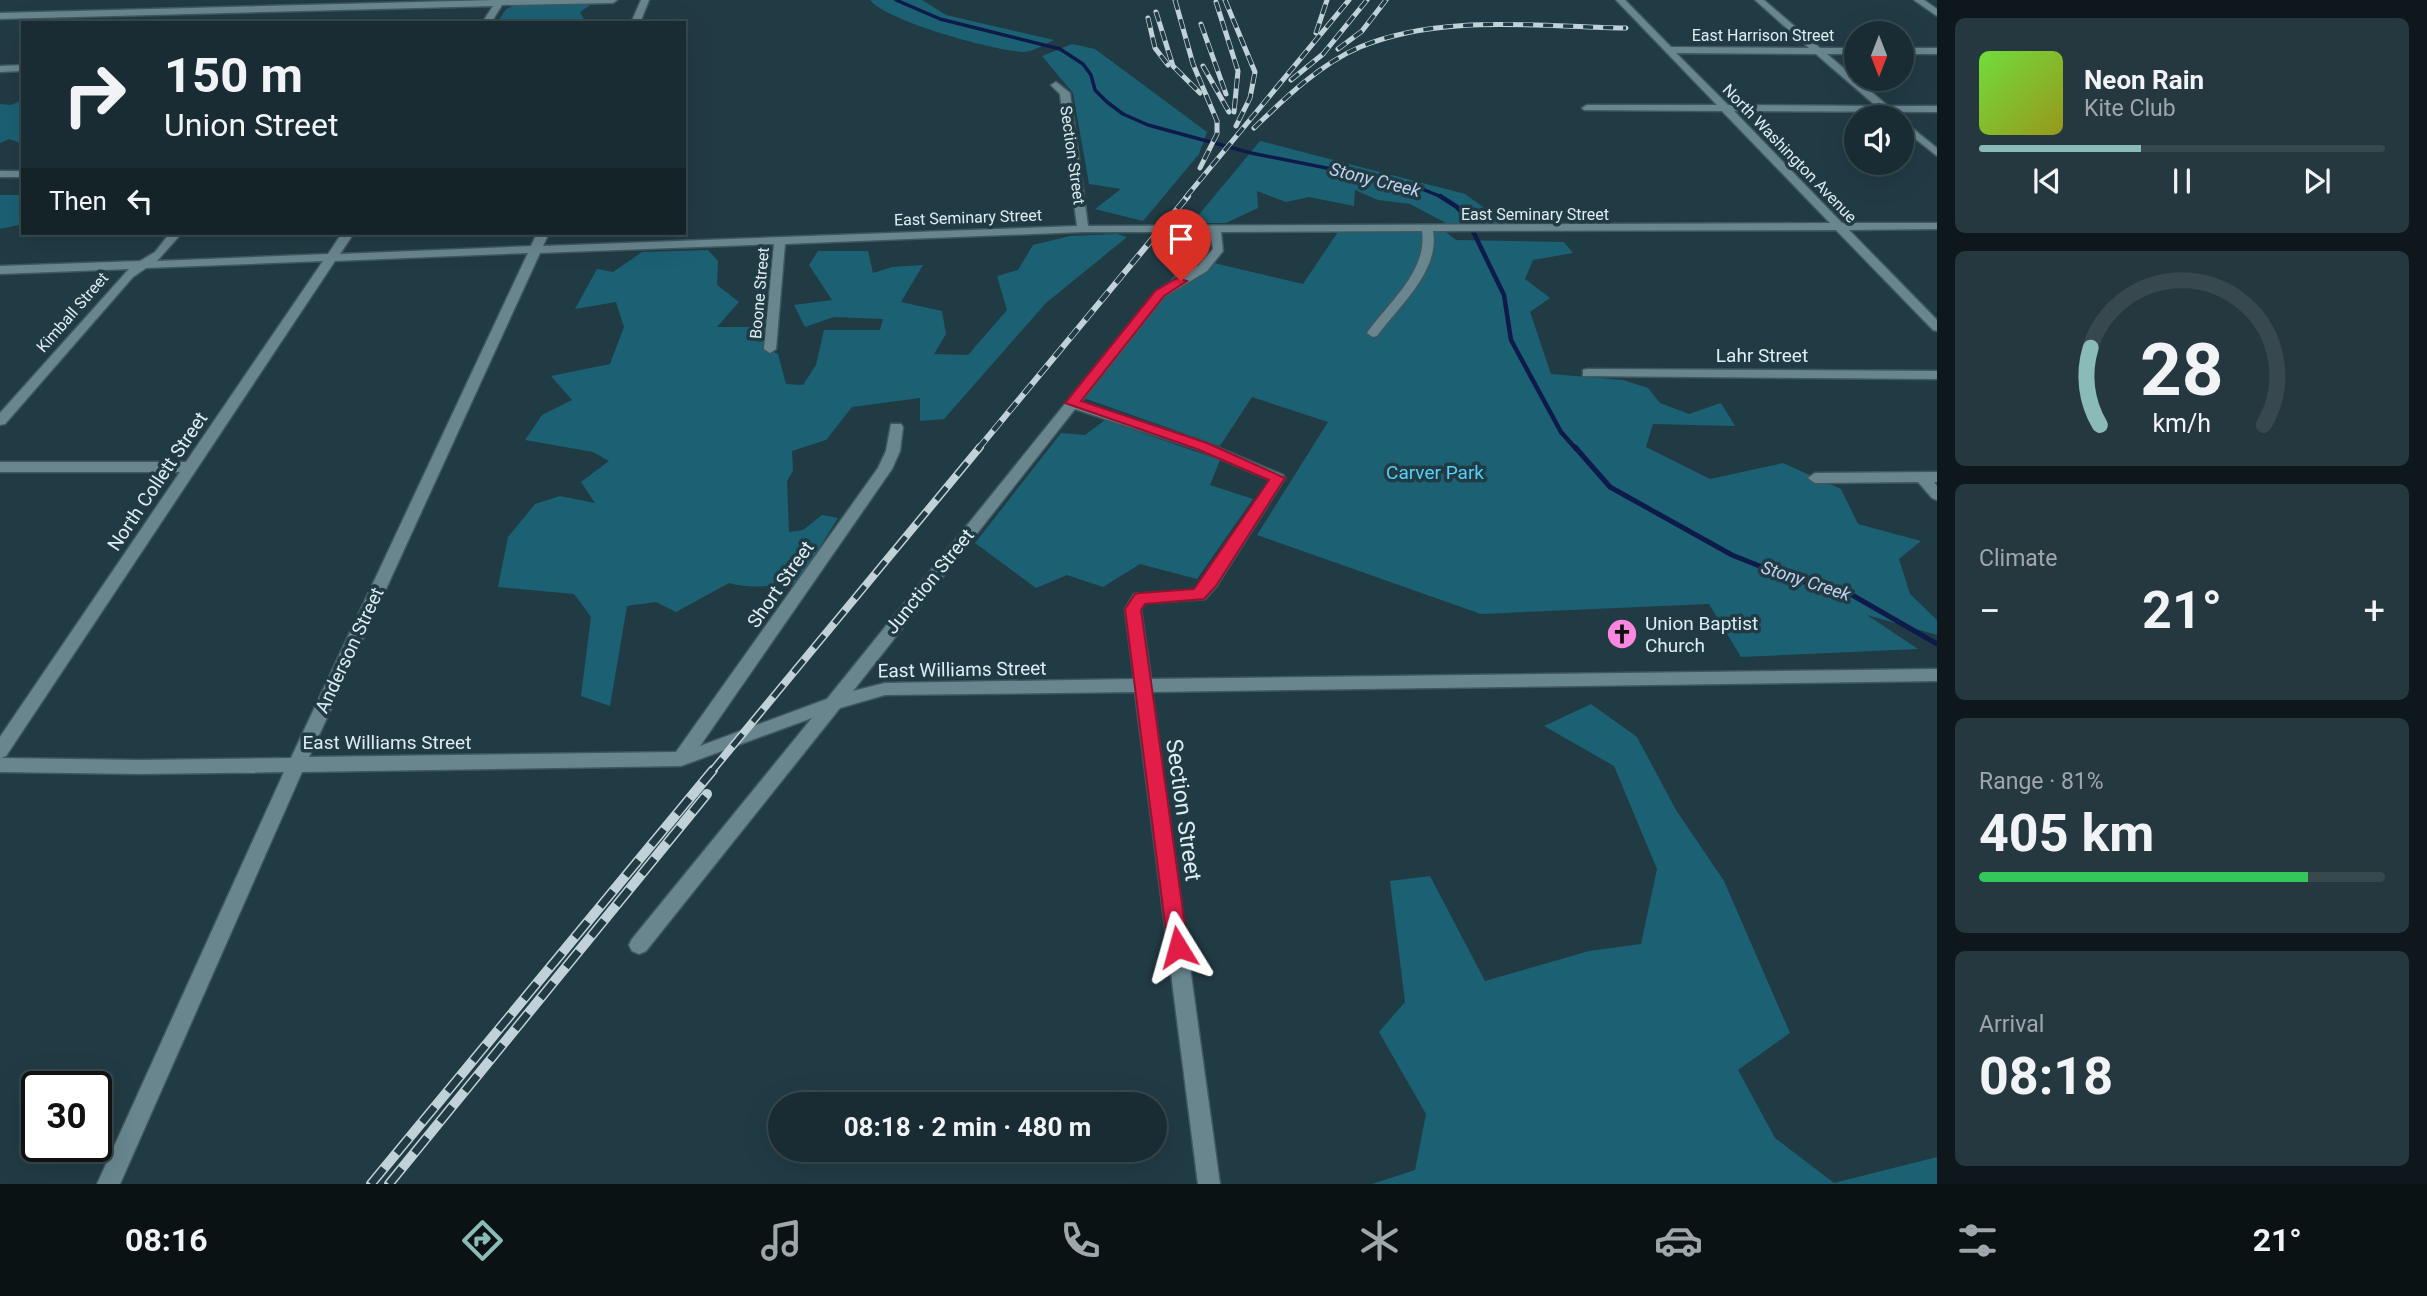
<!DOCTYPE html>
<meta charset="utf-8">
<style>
:root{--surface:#192c33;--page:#26383f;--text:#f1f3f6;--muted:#9fa7ac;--line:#37484e;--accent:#8bbbb9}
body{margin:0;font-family:Roboto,sans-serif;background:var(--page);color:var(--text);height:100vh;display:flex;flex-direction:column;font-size:26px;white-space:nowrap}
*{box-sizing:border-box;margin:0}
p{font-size:23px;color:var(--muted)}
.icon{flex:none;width:38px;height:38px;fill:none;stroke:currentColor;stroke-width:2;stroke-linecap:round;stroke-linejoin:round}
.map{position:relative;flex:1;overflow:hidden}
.side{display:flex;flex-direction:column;gap:18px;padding:18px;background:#0e181c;width:490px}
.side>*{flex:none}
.top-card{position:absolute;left:21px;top:21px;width:665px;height:214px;border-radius:0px;box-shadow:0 7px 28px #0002,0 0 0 2px var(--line);background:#192c33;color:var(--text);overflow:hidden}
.needle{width:46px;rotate:180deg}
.tools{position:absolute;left:1844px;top:21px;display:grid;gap:14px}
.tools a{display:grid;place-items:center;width:70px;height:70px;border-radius:50%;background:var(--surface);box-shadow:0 7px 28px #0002,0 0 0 2px var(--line);font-size:35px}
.speed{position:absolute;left:21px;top:1071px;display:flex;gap:14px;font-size:35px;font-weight:700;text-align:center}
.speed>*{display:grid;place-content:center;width:91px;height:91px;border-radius:50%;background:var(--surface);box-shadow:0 7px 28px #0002,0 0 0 2px var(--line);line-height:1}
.speed .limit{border:4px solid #111;border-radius:10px;background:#fff;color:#111}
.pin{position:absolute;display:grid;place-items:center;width:60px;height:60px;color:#fff;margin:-72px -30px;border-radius:50% 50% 50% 0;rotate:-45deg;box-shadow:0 0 7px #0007}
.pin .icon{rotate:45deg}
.me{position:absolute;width:77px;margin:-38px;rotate:352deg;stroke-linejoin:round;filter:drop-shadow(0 0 5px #0008)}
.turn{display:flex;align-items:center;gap:24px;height:147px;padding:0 28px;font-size:32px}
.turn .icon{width:91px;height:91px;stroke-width:2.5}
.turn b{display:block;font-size:49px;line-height:60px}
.then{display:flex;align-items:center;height:66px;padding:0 28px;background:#0003;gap:14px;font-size:26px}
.big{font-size:52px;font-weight:700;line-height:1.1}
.side .widget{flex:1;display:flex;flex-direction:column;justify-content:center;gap:10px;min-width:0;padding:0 24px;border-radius:10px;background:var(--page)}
.side .dial{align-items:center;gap:0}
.dial svg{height:182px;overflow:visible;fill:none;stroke:var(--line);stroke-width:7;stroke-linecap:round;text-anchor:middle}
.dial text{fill:var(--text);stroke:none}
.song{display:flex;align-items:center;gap:21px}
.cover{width:84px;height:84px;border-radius:10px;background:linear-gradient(135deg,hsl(100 70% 55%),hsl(60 70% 35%))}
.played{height:7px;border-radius:4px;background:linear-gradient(90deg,var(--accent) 40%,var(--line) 40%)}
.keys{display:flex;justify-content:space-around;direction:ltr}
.heat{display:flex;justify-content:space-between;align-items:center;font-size:38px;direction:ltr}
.charge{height:10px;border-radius:5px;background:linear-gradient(90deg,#34c759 81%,var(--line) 0)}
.trip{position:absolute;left:768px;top:1092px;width:399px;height:70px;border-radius:35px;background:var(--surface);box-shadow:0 7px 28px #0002,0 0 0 2px var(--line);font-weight:700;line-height:70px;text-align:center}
.dock{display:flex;height:112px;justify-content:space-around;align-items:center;background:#0a1214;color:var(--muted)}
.dock .icon{width:49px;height:49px}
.dock .selected{color:var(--accent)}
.dock b{font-size:32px;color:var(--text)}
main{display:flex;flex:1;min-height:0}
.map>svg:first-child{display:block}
.green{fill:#1c6074}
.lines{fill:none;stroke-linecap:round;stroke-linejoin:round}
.stream-far2{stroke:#0e1b4a;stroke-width:3.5}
.stream-far1{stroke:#0e1b4a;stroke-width:4.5}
.stream{stroke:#0e1b4a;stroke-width:5}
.street-casing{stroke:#3f575e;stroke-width:3}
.street{fill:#69868f;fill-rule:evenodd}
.rail-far3-casing{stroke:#c0d1d7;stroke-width:5}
.rail-far2-casing{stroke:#c0d1d7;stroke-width:6}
.rail-far1-casing{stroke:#c0d1d7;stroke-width:8}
.rail-casing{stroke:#c0d1d7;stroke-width:10}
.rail-far3{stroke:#213b44;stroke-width:3.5;stroke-dasharray:10;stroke-linecap:butt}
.rail-far2{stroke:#213b44;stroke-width:4.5;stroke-dasharray:12;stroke-linecap:butt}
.rail-far1{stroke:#213b44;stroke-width:5;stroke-dasharray:16;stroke-linecap:butt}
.rail{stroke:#213b44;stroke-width:7;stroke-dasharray:20;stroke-linecap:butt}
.route{fill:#e11d48;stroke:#92132f;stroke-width:2}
.labels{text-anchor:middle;stroke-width:7;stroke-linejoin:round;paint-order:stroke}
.far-street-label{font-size:16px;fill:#deedf2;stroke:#213b44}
.far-water-label{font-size:18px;font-style:italic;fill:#c3d1f1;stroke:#213b44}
.street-label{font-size:19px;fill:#deedf2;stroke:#213b44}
.park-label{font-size:19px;fill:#55cff4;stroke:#213b44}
.poi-label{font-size:19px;fill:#deedf2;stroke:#213b44;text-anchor:start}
.near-street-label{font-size:23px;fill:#deedf2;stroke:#213b44}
</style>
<main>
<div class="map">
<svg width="1937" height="1184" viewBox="0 0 1937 1184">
<rect width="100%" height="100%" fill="#213b44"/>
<g class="green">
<path d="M870 0H922L946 15 1054 40C1046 43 1033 52 1024 52 995 51 886 21 870 0Z"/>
<path d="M592 4 580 12 586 23H497L506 9 516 5Z"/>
<path d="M1072 44 1095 49 1207 132 1199 154 1143 221 1095 209 1121 189 1089 184 1073 93 1042 56Z"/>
<path d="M23 100V144L9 139 0 143V104L11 105Z"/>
<path d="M1260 141 1465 194 1505 223 1448 224 1410 204 1378 200 1355 190 1354 206 1309 197 1286 202 1257 191 1258 208 1226 223H1192Z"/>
<path d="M0 195H23V224L0 229Z"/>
<path d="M1340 229 1443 230 1456 240 1564 242 1573 253 1533 260 1525 279 1550 298 1530 312 1551 374 1623 380 1648 388 1660 403 1689 414 1721 403 1735 426 1653 424 1646 447 1710 479 1783 463 1841 489 1858 524 1921 541 1899 559 1910 594 1937 620V635L1867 615 1918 649 1741 657 1709 604 1481 614 1257 535 1328 422 1252 397 1220 446 1078 396 1189 257 1303 284Z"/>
<path d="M1117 234 1127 237 1046 303 944 419 920 421V398L852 407 826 440 792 451 793 471 787 481 789 532 803 530 822 515 838 518 796 585C768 584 756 590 729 583L676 612 656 602 627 606 610 706 581 696 591 617 574 594 498 587 508 537 535 504 560 496 595 503 581 482 609 461 593 452 525 440 542 415 572 400 551 376 610 364 624 327 616 302 575 309 597 269 613 272 642 252 708 250 718 261 717 285 739 302 717 327H767L764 347 778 354 786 384 803 385 816 365 824 330H880L883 319 834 317 805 327 794 305 832 300 809 265 818 251H868L873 273 892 267 923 265 901 302 942 311 946 334 934 354 968 355 1007 310 997 276 1018 270 1033 245 1070 236Z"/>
<path d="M1105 420 1220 460 1210 485 1253 499 1197 579 1140 564 1103 587 1067 575 1036 588 975 543 1061 433 1085 435Z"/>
<path d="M1591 704 1637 737 1676 810 1724 881 1790 1033 1738 1070 1775 1138 1834 1183 1937 1157V1184H1372L1415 1170 1426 1114 1379 1032 1405 1002 1390 881 1430 876 1485 981 1589 951 1641 944 1657 869 1614 766 1544 726Z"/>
</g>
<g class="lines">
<path class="stream-far2" d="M896 0 940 19 1060 49 1083 64 1091 75 1095 90 1107 102 1123 114 1148 125 1251 153 1412 185 1442 197"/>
<path class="stream-far1" d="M1440 196 1457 207 1467 219 1504 295 1511 340 1561 432 1576 449"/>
<path class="stream" d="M1575 447 1610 487 1732 555 1792 579 1847 592 1937 644"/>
<g class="street-casing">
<g id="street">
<path d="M496 0H617L613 3 502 5 491 23H482L493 6 0 19V13Z"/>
<path d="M641 0H649L640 23H631Z"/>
<path d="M1616 0H1625L1671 47 1809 48 1755 0H1764L1820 48H1857V54H1827L1888 106H1937V112L1734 111 1842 223H1937V229L1849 230 1937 320V331L1933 330 1836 230 1433 231C1440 271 1399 306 1377 336L1373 337 1367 333C1388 303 1428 271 1422 231L1221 232 1223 251 1207 271 1164 297 1081 402 1207 443 1283 475 1285 478 1216 587 1205 599 1145 603 1141 609 1151 679 1937 669V681L1152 692 1220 1184H1198L1135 692 885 695 840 708 646 951 639 954 632 951 629 945 632 939 812 718 681 766 302 772 120 1184H97L284 772 140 774 0 772V737L180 472H0V462H186L323 261 146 268 133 277 5 424 0 425V413L129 269 0 274V266L140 261 155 252 170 233H182L157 261 328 254 342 233H354L340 254 531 246 537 233H549L543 246 1077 226 1060 94 1051 85 1056 82 1070 93 1088 226 1830 223 1722 111 1584 110 1582 108 1587 105H1717ZM1676 53 1816 54 1876 106 1728 105ZM1083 232H1210L1213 249 1199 265 1156 291 827 699 700 746 892 469 900 451 903 427 901 424H891L886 451 878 468 676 752 309 757 540 253 774 244 764 349 770 353 776 349 785 244ZM528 253 291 758 140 760 1 758 6 756 335 261ZM1075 409 1197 449 1270 480 1204 579 1195 590 1134 594 1125 609 1134 679 885 683 853 691Z"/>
<path d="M1914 0H1924L1937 9V16Z"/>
<rect x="1902" y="48" width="35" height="6"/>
<path d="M23 65V71L0 72V66Z"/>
<path d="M1902 120 1937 148V156L1902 128Z"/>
<rect x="0" y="171" width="23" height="6"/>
<path d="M1588 369 1937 371V379L1583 376V370Z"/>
<path d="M1937 472V482H1934L1937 486V500L1932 498 1918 482 1815 483 1808 478 1815 473Z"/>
</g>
</g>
<use href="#street" class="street"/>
<g class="rail-far3-casing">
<g id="rail-far3">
<path d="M1175 0 1193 64 1217 121V134L1200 168"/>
<path d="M1225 0 1255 72 1250 98 1236 126"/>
<path d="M1216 2 1238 71 1234 112"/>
<path d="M1156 12 1173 66 1200 93"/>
<path d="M1148 18 1155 48 1168 65"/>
<path d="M1201 24 1226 94"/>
<path d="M1316 33 1327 0"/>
<path d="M1338 49 1362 31 1386 0"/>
<path d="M1203 66 1229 112"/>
<path d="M1291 80 1323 54 1367 0"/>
<path d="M1254 128C1285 98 1320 64 1360 47 1442 13 1540 27 1626 28"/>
<path d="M1186 197 1349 0"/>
</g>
</g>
<g class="rail-far2-casing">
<path id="rail-far2" d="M978 449 1188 196"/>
</g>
<g class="rail-far1-casing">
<path id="rail-far1" d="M712 771 980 447"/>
</g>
<g class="rail-casing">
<g id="rail">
<path d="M371 1184 713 770"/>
<path d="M389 1184 707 794"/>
</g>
</g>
<use href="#rail-far3" class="rail-far3"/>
<use href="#rail-far2" class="rail-far2"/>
<use href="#rail-far1" class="rail-far1"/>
<use href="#rail" class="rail"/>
</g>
<path class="route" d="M1177 278 1187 281 1164 296 1081 401 1207 443 1285 478 1216 586 1204 599 1145 604 1141 610 1188 947 1185 954 1178 956 1171 954 1168 947 1125 609 1135 594 1140 593 1194 589 1269 480 1197 449 1065 403 1155 291Z"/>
<defs>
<g id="church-disc" transform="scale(1.575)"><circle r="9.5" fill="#fd86e1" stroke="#213b44"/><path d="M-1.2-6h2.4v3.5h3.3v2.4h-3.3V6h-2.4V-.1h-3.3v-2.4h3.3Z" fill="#111"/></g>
</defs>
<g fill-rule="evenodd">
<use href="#church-disc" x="1622" y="634"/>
</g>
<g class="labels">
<g class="far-street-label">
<text x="1763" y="41">East Harrison Street</text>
<text transform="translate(1790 153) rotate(46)" y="6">North Washington Avenue</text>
<text transform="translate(1073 155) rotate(82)" y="6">Section Street</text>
<text x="1535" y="220">East Seminary Street</text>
<text transform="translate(968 217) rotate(-2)" y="6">East Seminary Street</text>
<text transform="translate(759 293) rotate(-85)" y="6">Boone Street</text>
<text transform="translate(72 312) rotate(-49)" y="6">Kimball Street</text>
</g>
<g class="far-water-label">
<text transform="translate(1375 180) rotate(14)" y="6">Stony Creek</text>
<text transform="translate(1806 581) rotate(18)" y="6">Stony Creek</text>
</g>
<g class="street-label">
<text x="1762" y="362">Lahr Street</text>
<text transform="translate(157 481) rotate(-56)" y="7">North Collett Street</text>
<text transform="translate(929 581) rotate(-51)" y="7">Junction Street</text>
<text transform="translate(780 584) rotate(-55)" y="7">Short Street</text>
<text transform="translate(349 650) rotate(-65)" y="7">Anderson Street</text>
<text transform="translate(962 669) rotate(-1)" y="7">East Williams Street</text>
<text x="387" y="749">East Williams Street</text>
</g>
<g class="park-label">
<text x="1435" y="479">Carver Park</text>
</g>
<g class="poi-label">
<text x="1645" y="630">Union Baptist<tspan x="1645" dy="22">Church</tspan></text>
</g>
<g class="near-street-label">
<text transform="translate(1184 810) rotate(82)" y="8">Section Street</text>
</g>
</g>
</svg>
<div class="tools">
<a><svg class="needle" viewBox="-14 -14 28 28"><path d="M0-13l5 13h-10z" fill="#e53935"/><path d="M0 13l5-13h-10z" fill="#9fa7ac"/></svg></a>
<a><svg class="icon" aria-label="sound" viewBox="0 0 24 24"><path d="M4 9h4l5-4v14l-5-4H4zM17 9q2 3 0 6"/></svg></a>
</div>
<div class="speed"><div class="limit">30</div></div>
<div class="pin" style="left:1181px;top:281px;background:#d93025"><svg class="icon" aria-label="arrive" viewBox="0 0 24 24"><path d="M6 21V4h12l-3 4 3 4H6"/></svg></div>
<svg class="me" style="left:1178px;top:947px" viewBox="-20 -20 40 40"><path d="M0-17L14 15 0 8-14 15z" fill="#e11d48" stroke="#fff" stroke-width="4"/></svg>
<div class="trip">08:18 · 2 min · 480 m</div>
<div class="top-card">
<div class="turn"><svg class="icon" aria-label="right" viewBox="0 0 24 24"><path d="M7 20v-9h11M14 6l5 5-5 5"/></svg><div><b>150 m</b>Union Street</div></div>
<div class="then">Then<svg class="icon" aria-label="left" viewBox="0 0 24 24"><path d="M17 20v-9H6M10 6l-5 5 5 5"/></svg></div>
</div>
</div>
<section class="side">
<div class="widget">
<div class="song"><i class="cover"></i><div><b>Neon Rain</b><p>Kite Club</p></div></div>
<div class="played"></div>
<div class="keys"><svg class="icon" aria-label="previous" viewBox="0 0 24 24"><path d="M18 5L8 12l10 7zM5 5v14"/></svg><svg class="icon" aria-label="pause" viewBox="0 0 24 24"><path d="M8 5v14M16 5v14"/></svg><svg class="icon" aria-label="next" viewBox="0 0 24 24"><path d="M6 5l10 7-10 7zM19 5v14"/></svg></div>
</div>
<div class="widget dial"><svg viewBox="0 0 100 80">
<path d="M14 69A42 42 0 1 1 86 69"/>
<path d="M14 69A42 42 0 0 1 10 35" stroke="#8bbbb9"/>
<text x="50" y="56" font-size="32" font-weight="700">28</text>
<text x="50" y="72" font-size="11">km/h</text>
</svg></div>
<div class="widget"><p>Climate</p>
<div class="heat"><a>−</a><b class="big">21°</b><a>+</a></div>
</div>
<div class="widget"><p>Range · 81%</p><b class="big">405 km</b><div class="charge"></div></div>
<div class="widget"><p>Arrival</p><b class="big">08:18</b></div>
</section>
</main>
<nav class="dock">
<b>08:16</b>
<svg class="icon selected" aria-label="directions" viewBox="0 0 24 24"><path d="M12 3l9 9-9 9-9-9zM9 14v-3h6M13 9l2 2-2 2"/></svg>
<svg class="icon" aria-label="music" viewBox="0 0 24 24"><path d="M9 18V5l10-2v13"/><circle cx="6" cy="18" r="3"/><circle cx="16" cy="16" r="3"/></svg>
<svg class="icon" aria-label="phone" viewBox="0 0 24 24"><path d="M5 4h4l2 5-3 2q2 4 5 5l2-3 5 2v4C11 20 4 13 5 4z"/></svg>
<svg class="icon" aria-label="climate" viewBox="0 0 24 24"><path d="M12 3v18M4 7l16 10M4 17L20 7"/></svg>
<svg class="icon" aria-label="car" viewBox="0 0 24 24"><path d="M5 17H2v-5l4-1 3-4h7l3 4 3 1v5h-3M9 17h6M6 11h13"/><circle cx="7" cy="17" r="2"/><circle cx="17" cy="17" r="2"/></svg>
<svg class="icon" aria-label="filters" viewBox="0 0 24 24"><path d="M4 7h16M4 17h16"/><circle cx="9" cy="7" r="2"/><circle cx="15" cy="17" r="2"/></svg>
<b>21°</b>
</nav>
